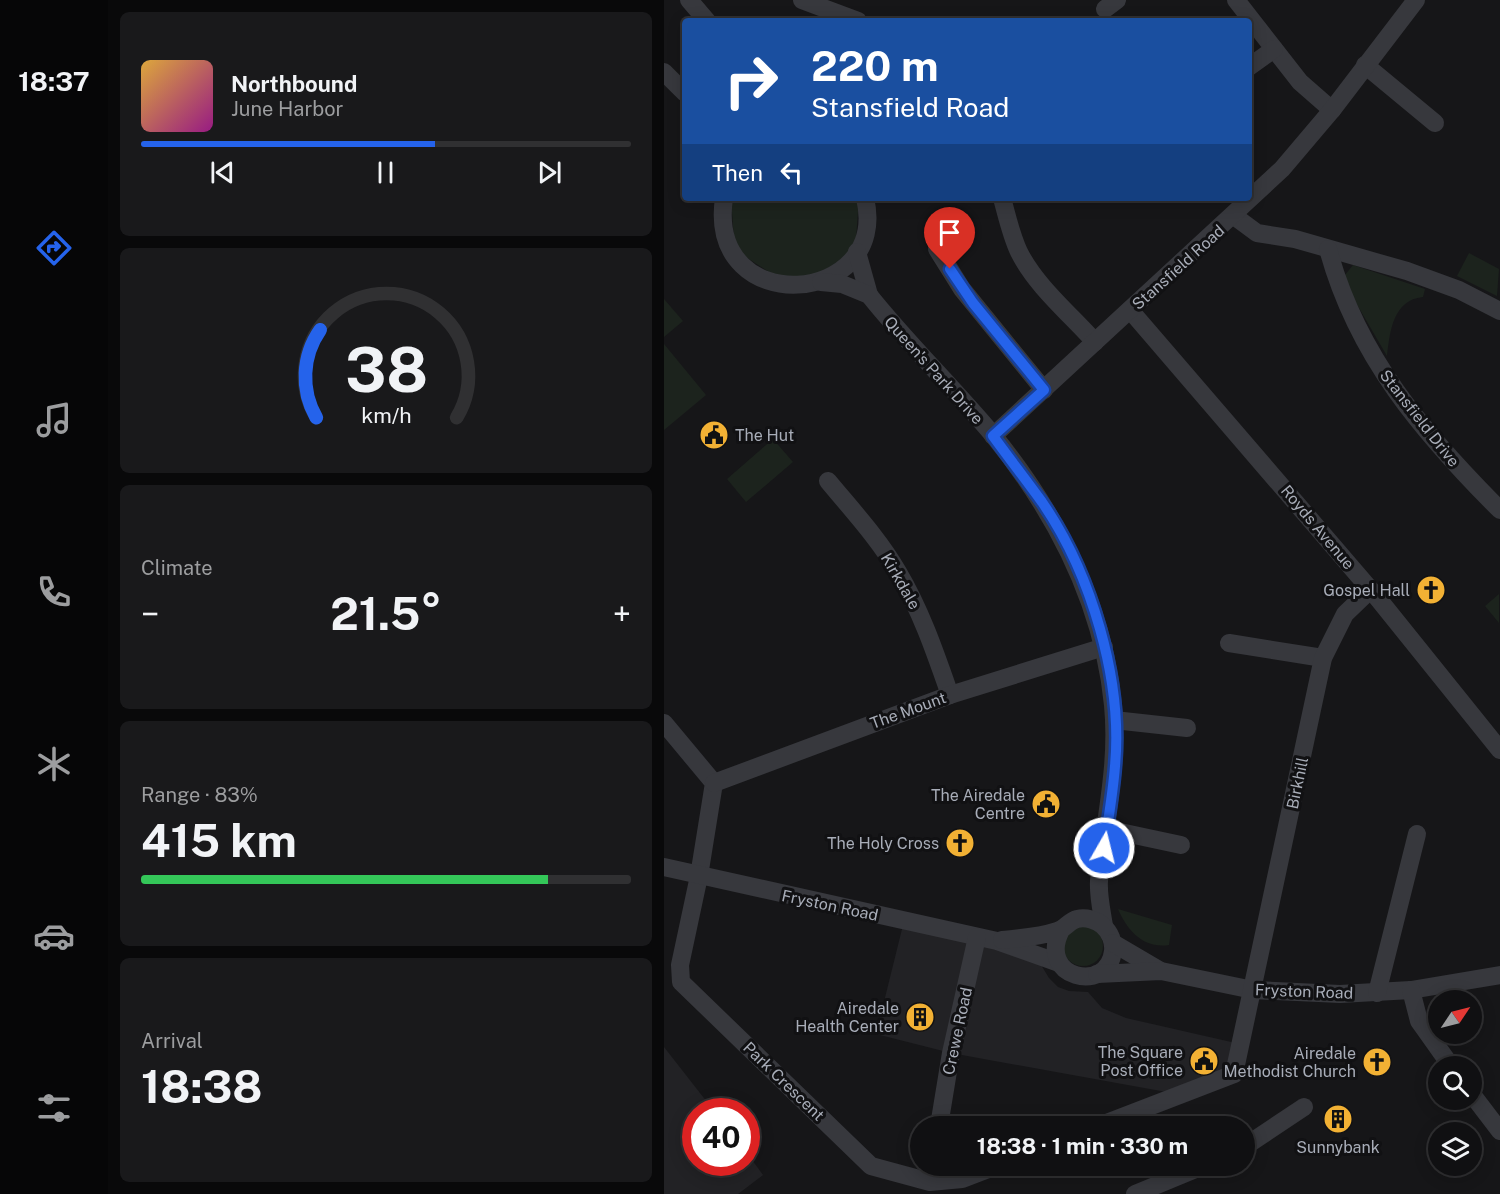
<!DOCTYPE html>
<meta charset="utf-8">
<style>
:root{--surface:#101012;--page:#19191b;--text:#f1f3f6;--muted:#9c9d9f;--line:#303032;--accent:#2563eb}
body{margin:0;font-family:"Public Sans",sans-serif;background:var(--page);color:var(--text);height:100vh;display:flex;flex-direction:column;font-size:22px;white-space:nowrap}
*{box-sizing:border-box;margin:0}
p{font-size:20px;color:var(--muted)}
.icon{flex:none;width:33px;height:33px;fill:none;stroke:currentColor;stroke-width:2;stroke-linecap:round;stroke-linejoin:round}
.map{position:relative;flex:1;overflow:hidden}
.details{display:flex;flex-direction:column;gap:12px;padding:12px;background:#09090a;width:556px}
.details>*{flex:none}
.guide{position:absolute;left:18px;top:18px;width:570px;height:183px;border-radius:6px;box-shadow:0 3px 15px #0003,0 0 0 2px var(--line);background:#1a4fa0;color:#fff;overflow:hidden}
.needle{width:39px;rotate:55deg}
.fabs{position:absolute;left:764px;top:990px;display:grid;gap:12px}
.fabs a{display:grid;place-items:center;width:54px;height:54px;border-radius:50%;background:var(--surface);box-shadow:0 3px 15px #0003,0 0 0 2px var(--line);font-size:30px}
.speed{position:absolute;left:18px;top:1098px;display:flex;gap:12px;font-size:30px;font-weight:700;text-align:center}
.speed>*{display:grid;place-content:center;width:78px;height:78px;border-radius:50%;background:var(--surface);box-shadow:0 3px 15px #0003,0 0 0 2px var(--line);line-height:1}
.speed .limit{border:9px solid #d22;background:#fff;color:#111}
.pin{position:absolute;display:grid;place-items:center;width:51px;height:51px;color:#fff;margin:-62px -26px;border-radius:50% 50% 50% 0;rotate:-45deg;box-shadow:0 0 6px #0007}
.pin .icon{rotate:45deg}
.me{position:absolute;width:66px;margin:-33px;rotate:8deg;stroke-linejoin:round;filter:drop-shadow(0 0 4px #0008)}
.turn{display:flex;align-items:center;gap:21px;height:126px;padding:0 30px;font-size:27px}
.turn .icon{width:78px;height:78px;stroke-width:2.5}
.turn b{display:block;font-size:42px;line-height:51px}
.then{display:flex;align-items:center;height:57px;padding:0 30px;background:#0003;gap:12px;font-size:22px}
.big{font-size:45px;font-weight:700;line-height:1.1}
.details .card{flex:1;display:flex;flex-direction:column;justify-content:center;gap:9px;min-width:0;padding:0 21px;border-radius:9px;background:var(--page)}
.details .dial{align-items:center;gap:0}
.dial svg{height:156px;overflow:visible;fill:none;stroke:var(--line);stroke-width:7;stroke-linecap:round;text-anchor:middle}
.dial text{fill:var(--text);stroke:none}
.song{display:flex;align-items:center;gap:18px}
.cover{width:72px;height:72px;border-radius:9px;background:linear-gradient(135deg,hsl(40 70% 55%),hsl(310 70% 35%))}
.played{height:6px;border-radius:3px;background:linear-gradient(90deg,var(--accent) 60%,var(--line) 60%)}
.keys{display:flex;justify-content:space-around;direction:ltr}
.heat{display:flex;justify-content:space-between;align-items:center;font-size:33px;direction:ltr}
.charge{height:9px;border-radius:4px;background:linear-gradient(90deg,#34c759 83%,var(--line) 0)}
.trip{position:absolute;left:246px;top:1116px;width:345px;height:60px;border-radius:30px;background:var(--surface);box-shadow:0 3px 15px #0003,0 0 0 2px var(--line);font-weight:700;line-height:60px;text-align:center}
main{display:flex;flex:1;min-height:0}
.tabs{display:flex;flex-direction:column;width:108px;justify-content:space-around;align-items:center;background:#060607;color:var(--muted)}
.tabs .icon{width:42px;height:42px}
.tabs .selected{color:var(--accent)}
.tabs b{font-size:27px;color:var(--text)}
.map>svg:first-child{display:block}
.built{fill:#222225}
.green{fill:#1c231d}
.lines{fill:none;stroke-linecap:round;stroke-linejoin:round}
.minor{stroke:#37383d;stroke-width:18}
.route-casing{stroke:#184099;stroke-width:15}
.route{stroke:#2563eb;stroke-width:10}
.labels{text-anchor:middle;stroke-width:6;stroke-linejoin:round;paint-order:stroke}
.street-label{font-size:16px;fill:#a8adb8;stroke:#111113}
.poi-label{font-size:16px;fill:#a8adb8;stroke:#111113;text-anchor:end}
</style>
<main>
<nav class="tabs">
<b>18:37</b>
<svg class="icon selected" aria-label="directions" viewBox="0 0 24 24"><path d="M12 3l9 9-9 9-9-9zM9 14v-3h6M13 9l2 2-2 2"/></svg>
<svg class="icon" aria-label="music" viewBox="0 0 24 24"><path d="M9 18V5l10-2v13"/><circle cx="6" cy="18" r="3"/><circle cx="16" cy="16" r="3"/></svg>
<svg class="icon" aria-label="phone" viewBox="0 0 24 24"><path d="M5 4h4l2 5-3 2q2 4 5 5l2-3 5 2v4C11 20 4 13 5 4z"/></svg>
<svg class="icon" aria-label="climate" viewBox="0 0 24 24"><path d="M12 3v18M4 7l16 10M4 17L20 7"/></svg>
<svg class="icon" aria-label="car" viewBox="0 0 24 24"><path d="M5 17H2v-5l4-1 3-4h7l3 4 3 1v5h-3M9 17h6M6 11h13"/><circle cx="7" cy="17" r="2"/><circle cx="17" cy="17" r="2"/></svg>
<svg class="icon" aria-label="filters" viewBox="0 0 24 24"><path d="M4 7h16M4 17h16"/><circle cx="9" cy="7" r="2"/><circle cx="15" cy="17" r="2"/></svg>
</nav>
<section class="details">
<div class="card">
<div class="song"><i class="cover"></i><div><b>Northbound</b><p>June Harbor</p></div></div>
<div class="played"></div>
<div class="keys"><svg class="icon" aria-label="previous" viewBox="0 0 24 24"><path d="M18 5L8 12l10 7zM5 5v14"/></svg><svg class="icon" aria-label="pause" viewBox="0 0 24 24"><path d="M8 5v14M16 5v14"/></svg><svg class="icon" aria-label="next" viewBox="0 0 24 24"><path d="M6 5l10 7-10 7zM19 5v14"/></svg></div>
</div>
<div class="card dial"><svg viewBox="0 0 100 80">
<path d="M14 69A42 42 0 1 1 86 69"/>
<path d="M14 69A42 42 0 0 1 16 24" stroke="#2563eb"/>
<text x="50" y="56" font-size="32" font-weight="700">38</text>
<text x="50" y="72" font-size="11">km/h</text>
</svg></div>
<div class="card"><p>Climate</p>
<div class="heat"><a>−</a><b class="big">21.5°</b><a>+</a></div>
</div>
<div class="card"><p>Range · 83%</p><b class="big">415 km</b><div class="charge"></div></div>
<div class="card"><p>Arrival</p><b class="big">18:38</b></div>
</section>
<div class="map">
<svg width="836" height="1194" viewBox="0 0 836 1194">
<rect width="100%" height="100%" fill="#161618"/>
<g class="built">
<path d="M240 921 371 955 385 978 394 987 405 991 424 992 438 1008 462 1018 576 1044 570 1074 519 1095 287 1053 212 1034Z"/>
<path d="M0 1047 50 1111 32 1112V1162H82L83 1153 99 1175 74 1194H0Z"/>
</g>
<g class="green">
<path d="M67 198H195L192 239 182 256 151 277H113L80 256 70 240Z"/>
<path d="M805 253 835 269 833 296 793 276Z"/>
<path d="M689 265 761 289 759 297C729 300 726 331 723 356L681 284V275Z"/>
<path d="M0 299 19 321 0 337Z"/>
<path d="M0 344 42 395 0 430Z"/>
<path d="M109 439 129 462 82 502 63 479Z"/>
<path d="M835 594V623L821 606Z"/>
<path d="M454 909 508 925 505 945C479 949 463 930 454 909Z"/>
<circle cx="419" cy="946" r="20"/>
</g>
<g class="lines">
<g class="minor">
<path d="M25 0 43 21"/>
<path d="M138 0 194 21"/>
<path d="M572 0 636 82 668 110"/>
<path d="M441 9 453 0"/>
<path d="M701 65 771 123"/>
<path d="M585 67 610 49"/>
<path d="M0 72 21 93"/>
<path d="M60 198C42 321 227 306 201 198"/>
<path d="M338 198C343 216 347 235 355 252 372 286 406 314 431 342"/>
<path d="M570 216 593 233 631 239 743 271 795 290 836 311"/>
<path d="M273 249 298 289 380 390"/>
<path d="M664 249C693 356 759 433 836 510"/>
<path d="M193 252 205 295"/>
<path d="M157 282 178 284 205 295C244 344 289 387 329 435 393 514 439 603 449 705 455 767 440 821 435 881 434 896 438 912 440 926"/>
<path d="M466 310 712 596 836 750"/>
<path d="M329 436 618 169 668 110 752 0"/>
<path d="M164 481C188 510 215 539 234 572 257 611 271 652 286 695"/>
<path d="M565 643 659 658"/>
<path d="M450 720 523 728"/>
<path d="M0 723 50 783 35 876 16 965 17 982 207 1166 266 1182 298 1179 332 1166"/>
<path d="M50 783 286 695 440 647"/>
<path d="M442 829 517 845"/>
<path d="M0 867 333 941 395 963"/>
<path d="M338 940C357 938 375 937 393 931 401 929 405 921 413 919 422 917 433 920 439 926 446 932 450 942 449 951 444 995 372 978 397 930"/>
<path d="M449 943 495 970"/>
<path d="M433 974 497 971 589 990 676 994 747 990 836 975"/>
<path d="M747 990 755 1021 787 1066"/>
<path d="M713 993 753 834"/>
<path d="M807 1093 836 1131"/>
<path d="M275 1126 287 1053 313 937"/>
<path d="M435 1126 570 1074 659 658 681 614 706 590"/>
<path d="M580 1147 640 1107"/>
<path d="M471 1194 539 1166"/>
</g>
</g>
<g class="lines">
<g class="route-casing">
<path id="route" d="M286 269 309 303 380 390 329 436C345 458 362 480 378 502 427 573 459 680 451 766 449 793 444 821 440 848"/>
</g>
<use href="#route" class="route"/>
</g>
<defs>
<g id="civic-disc" transform="scale(1.5)"><circle r="9.5" fill="#f2b134" stroke="#111113"/><path d="M-.6-6.5H3V-4.5H.6V-3L4-1V1h2V6H-6V1h2V-1L-.6-3ZM-1.2 2.5V6h2.4V2.5Z" fill="#111"/></g>
<g id="church-disc" transform="scale(1.5)"><circle r="9.5" fill="#f2b134" stroke="#111113"/><path d="M-1.2-6h2.4v3.5h3.3v2.4h-3.3V6h-2.4V-.1h-3.3v-2.4h3.3Z" fill="#111"/></g>
<g id="building-disc" transform="scale(1.5)"><circle r="9.5" fill="#f2b134" stroke="#111113"/><path d="M-4-6H4V6H1V3H-1V6H-4ZM-2.5-4.3h1.7v1.8h-1.7ZM.8-4.3h1.7v1.8H.8ZM-2.5-1h1.7V.8h-1.7ZM.8-1h1.7V.8H.8Z" fill="#111"/></g>
</defs>
<g fill-rule="evenodd">
<use href="#civic-disc" x="50" y="435"/>
<use href="#church-disc" x="767" y="590"/>
<use href="#civic-disc" x="382" y="804"/>
<use href="#church-disc" x="296" y="843"/>
<use href="#building-disc" x="256" y="1017"/>
<use href="#civic-disc" x="540" y="1061"/>
<use href="#church-disc" x="713" y="1062"/>
<use href="#building-disc" x="674" y="1119"/>
</g>
<g class="labels">
<g class="street-label">
<text transform="translate(514 267) rotate(-42)" y="6">Stansfield Road</text>
<text transform="translate(270 370) rotate(48)" y="6">Queen's Park Drive</text>
<text transform="translate(756 418) rotate(52)" y="6">Stansfield Drive</text>
<text transform="translate(654 527) rotate(50)" y="6">Royds Avenue</text>
<text transform="translate(237 581) rotate(60)" y="6">Kirkdale</text>
<text transform="translate(244 710) rotate(-20)" y="6">The Mount</text>
<text transform="translate(633 783) rotate(-78)" y="6">Birkhill</text>
<text transform="translate(166 905) rotate(12)" y="6">Fryston Road</text>
<text transform="translate(640 991) rotate(2)" y="6">Fryston Road</text>
<text transform="translate(293 1031) rotate(-78)" y="6">Crewe Road</text>
<text transform="translate(120 1081) rotate(44)" y="6">Park Crescent</text>
</g>
<g class="poi-label">
<text x="71" y="441" text-anchor="start">The Hut</text>
<text x="746" y="596">Gospel Hall</text>
<text x="361" y="801">The Airedale<tspan x="361" dy="18">Centre</tspan></text>
<text x="275" y="849">The Holy Cross</text>
<text x="235" y="1014">Airedale<tspan x="235" dy="18">Health Center</tspan></text>
<text x="519" y="1058">The Square<tspan x="519" dy="18">Post Office</tspan></text>
<text x="692" y="1059">Airedale<tspan x="692" dy="18">Methodist Church</tspan></text>
<text x="674" y="1153" text-anchor="middle">Sunnybank</text>
</g>
</g>
</svg>
<div class="fabs">
<a><svg class="needle" viewBox="-14 -14 28 28"><path d="M0-13l5 13h-10z" fill="#e53935"/><path d="M0 13l5-13h-10z" fill="#9c9d9f"/></svg></a>
<a><svg class="icon" aria-label="search" viewBox="0 0 24 24"><circle cx="10" cy="10" r="6"/><path d="M15 15l6 6"/></svg></a>
<a><svg class="icon" aria-label="layers" viewBox="0 0 24 24"><path d="M12 4l9 5-9 5-9-5zM3 14l9 5 9-5"/></svg></a>
</div>
<div class="speed"><div class="limit">40</div></div>
<div class="pin" style="left:286px;top:269px;background:#d93025"><svg class="icon" aria-label="arrive" viewBox="0 0 24 24"><path d="M6 21V4h12l-3 4 3 4H6"/></svg></div>
<svg class="me" style="left:440px;top:848px" viewBox="-20 -20 40 40"><circle r="17" fill="#2563eb" stroke="#fff" stroke-width="3"/><path d="M0-11L8 9 0 5-8 9z" fill="#fff"/></svg>
<div class="trip">18:38 · 1 min · 330 m</div>
<div class="guide">
<div class="turn"><svg class="icon" aria-label="right" viewBox="0 0 24 24"><path d="M7 20v-9h11M14 6l5 5-5 5"/></svg><div><b>220 m</b>Stansfield Road</div></div>
<div class="then">Then<svg class="icon" aria-label="left" viewBox="0 0 24 24"><path d="M17 20v-9H6M10 6l-5 5 5 5"/></svg></div>
</div>
</div>
</main>
